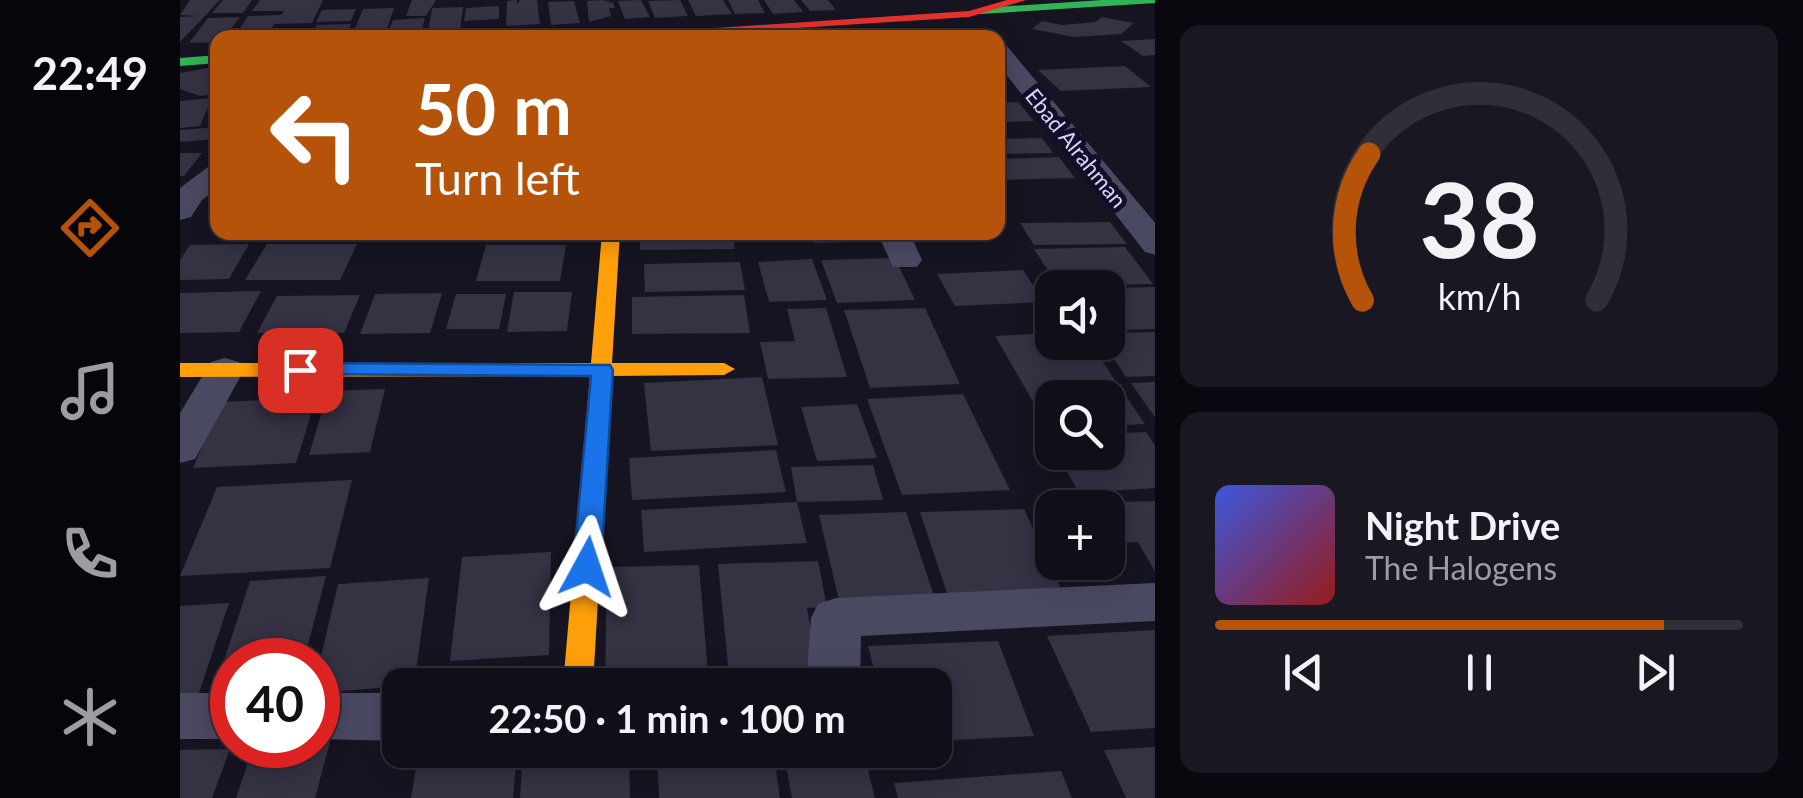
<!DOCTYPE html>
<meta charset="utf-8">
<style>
:root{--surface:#100f19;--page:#191822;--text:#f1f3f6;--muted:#9c9ca2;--line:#302f38;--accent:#b45309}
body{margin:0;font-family:Lato,sans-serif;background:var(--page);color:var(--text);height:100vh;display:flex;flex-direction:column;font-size:38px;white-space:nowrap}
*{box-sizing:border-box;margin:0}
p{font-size:32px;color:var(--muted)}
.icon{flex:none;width:55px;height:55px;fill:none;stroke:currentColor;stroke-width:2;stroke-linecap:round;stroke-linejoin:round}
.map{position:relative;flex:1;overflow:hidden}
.sheet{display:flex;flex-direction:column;gap:25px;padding:25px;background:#09080e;width:648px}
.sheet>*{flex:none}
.top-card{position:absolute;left:30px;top:30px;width:795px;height:210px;border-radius:20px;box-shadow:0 5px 25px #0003,0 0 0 2px var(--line);background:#b45309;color:#fff;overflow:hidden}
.controls{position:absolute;left:855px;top:270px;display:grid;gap:20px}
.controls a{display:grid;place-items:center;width:90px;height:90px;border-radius:20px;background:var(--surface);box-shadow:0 5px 25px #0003,0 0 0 2px var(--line);font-size:50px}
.speed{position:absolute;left:30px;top:638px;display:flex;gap:20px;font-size:50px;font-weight:700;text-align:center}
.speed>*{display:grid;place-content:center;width:130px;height:130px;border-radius:50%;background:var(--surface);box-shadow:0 5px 25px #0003,0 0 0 2px var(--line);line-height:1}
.speed .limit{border:15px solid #d22;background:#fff;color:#111}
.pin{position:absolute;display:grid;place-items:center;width:85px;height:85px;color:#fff;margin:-42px;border-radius:20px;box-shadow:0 5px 15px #0006}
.me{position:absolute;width:110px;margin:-55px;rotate:5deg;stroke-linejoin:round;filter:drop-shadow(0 0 8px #0008)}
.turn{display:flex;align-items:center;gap:35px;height:210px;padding:0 40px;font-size:45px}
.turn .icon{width:130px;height:130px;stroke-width:2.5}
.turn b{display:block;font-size:70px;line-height:85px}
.sheet .tile{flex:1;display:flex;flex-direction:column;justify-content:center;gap:15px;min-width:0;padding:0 35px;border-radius:20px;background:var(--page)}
.sheet .dial{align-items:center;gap:0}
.dial svg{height:260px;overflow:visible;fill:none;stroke:var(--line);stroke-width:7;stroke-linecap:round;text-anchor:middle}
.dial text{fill:var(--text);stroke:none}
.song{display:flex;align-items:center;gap:30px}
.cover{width:120px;height:120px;border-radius:15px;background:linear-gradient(135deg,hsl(230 70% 55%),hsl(0 70% 35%))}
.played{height:10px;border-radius:5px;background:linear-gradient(90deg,var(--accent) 85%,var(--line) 85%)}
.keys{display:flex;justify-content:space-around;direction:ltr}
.trip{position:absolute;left:202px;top:668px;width:570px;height:100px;border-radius:20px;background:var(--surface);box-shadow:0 5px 25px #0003,0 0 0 2px var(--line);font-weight:700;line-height:100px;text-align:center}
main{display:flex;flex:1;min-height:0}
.tab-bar{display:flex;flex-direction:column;width:180px;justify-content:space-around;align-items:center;background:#06060a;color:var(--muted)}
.tab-bar .icon{width:70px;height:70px}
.tab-bar .current{color:var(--accent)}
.tab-bar b{font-size:45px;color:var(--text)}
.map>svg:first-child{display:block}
.building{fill:#343243}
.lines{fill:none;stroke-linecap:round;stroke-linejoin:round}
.street{fill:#4a4962;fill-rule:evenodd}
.fast{fill:#30b455;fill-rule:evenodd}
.slow{fill:#ff9f0a;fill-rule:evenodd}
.jam{fill:#e5322d;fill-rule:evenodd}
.route{fill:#1a73e8;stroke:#114b97;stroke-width:2.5}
.labels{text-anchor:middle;stroke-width:10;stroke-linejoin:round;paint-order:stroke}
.far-street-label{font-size:22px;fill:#d9d4ff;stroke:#130f26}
</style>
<main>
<nav class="tab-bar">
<b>22:49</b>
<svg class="icon current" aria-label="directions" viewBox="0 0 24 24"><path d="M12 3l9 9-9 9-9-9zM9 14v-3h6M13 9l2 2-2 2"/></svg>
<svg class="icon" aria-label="music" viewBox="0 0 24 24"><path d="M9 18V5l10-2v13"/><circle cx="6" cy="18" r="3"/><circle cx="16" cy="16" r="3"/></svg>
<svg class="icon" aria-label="phone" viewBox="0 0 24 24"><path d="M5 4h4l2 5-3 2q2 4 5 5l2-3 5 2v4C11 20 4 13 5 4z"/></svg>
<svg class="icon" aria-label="climate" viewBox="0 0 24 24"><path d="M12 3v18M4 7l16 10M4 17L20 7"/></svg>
</nav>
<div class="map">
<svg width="976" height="798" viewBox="0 0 976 798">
<rect width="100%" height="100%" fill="#161421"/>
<g class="building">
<path d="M10 0H40L0 42V17L19 16 0 15Z"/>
<path d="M43 0H72L63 13H32Z"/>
<path d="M80 0H143L132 23 94 24 87 38H54L68 16 101 15 104 11H72Z"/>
<path d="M232 0H256L246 16H226Z"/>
<path d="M337 0V4L340 0H357L360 24 326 26 327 1Z"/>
<path d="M423 0 433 3 435 8H429L431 16 409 22 407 1Z"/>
<path d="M461 0 470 17 445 19 438 1Z"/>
<path d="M500 0 508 16 475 18 468 1Z"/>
<path d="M508 0H543L552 14 516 16Z"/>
<path d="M548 0H578L585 13 555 14Z"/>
<path d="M584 0H614L623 12 593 14Z"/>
<path d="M621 0H648L656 10 630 11Z"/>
<path d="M394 1 400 23 371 25 368 2Z"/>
<path d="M319 6V19L284 21 286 8Z"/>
<path d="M283 7 280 31 248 32 252 8Z"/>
<path d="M214 8 206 32 173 33 183 9Z"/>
<path d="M176 9 171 21 136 22 142 10Z"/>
<path d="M60 17 44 38H38V42L9 43 28 18Z"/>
<path d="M922 17 954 23 941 34 894 37 852 29 862 21 882 25 915 22Z"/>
<path d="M245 18 242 29 209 30 213 20Z"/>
<path d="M171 24 166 35 131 36 137 25Z"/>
<path d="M751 28 781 34 729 38Z"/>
<path d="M976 39V55L963 56 941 41Z"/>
<path d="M38 66V94L20 96 0 89V73Z"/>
<path d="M945 66 971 87 881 91 858 70Z"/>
<path d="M32 98 20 126 0 128V101Z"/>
<path d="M838 102 854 121 818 122V103Z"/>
<path d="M38 127 36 139 0 142V130Z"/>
<path d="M862 138 873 153 818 154V139Z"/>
<path d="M0 153H22L4 176H0Z"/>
<path d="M879 157 895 178 818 180V159Z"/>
<path d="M930 222 947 244 854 245 840 223Z"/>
<path d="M460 232H552L555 249 460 250Z"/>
<path d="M631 232H703L707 241 634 243Z"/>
<path d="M69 244 49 279 0 280V260L10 245Z"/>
<path d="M87 244H177L160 280H65Z"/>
<path d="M306 245H386L380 281H296Z"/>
<path d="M945 247 973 284 878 286 854 249Z"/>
<path d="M715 258 735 300 657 303 641 260Z"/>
<path d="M632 259 647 300 589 302 578 262Z"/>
<path d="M560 262 565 290 465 292 464 264Z"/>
<path d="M843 270 864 302 775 306 757 274Z"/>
<path d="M976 287V329L928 330V288Z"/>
<path d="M81 291 59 332 0 333V293Z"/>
<path d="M334 292H392L387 331 327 332Z"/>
<path d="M262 293 250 333 180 334 195 294Z"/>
<path d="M276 294H326L319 329H266Z"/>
<path d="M180 295 164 333H77L97 296Z"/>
<path d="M564 295 570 333 452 334V297Z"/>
<path d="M646 308 667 377 588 379 580 342 615 341 607 309Z"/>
<path d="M745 308 780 384 690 388 664 310Z"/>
<path d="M976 332V376L946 377 923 342H928V333Z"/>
<path d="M872 333V342H909L965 424 928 426V398H872V429H869L815 336Z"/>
<path d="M582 377 598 445 471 451 464 383Z"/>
<path d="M976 382V419L951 383Z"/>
<path d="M205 389 190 452 129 455 148 391Z"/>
<path d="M783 394 830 490 722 495 687 399Z"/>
<path d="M136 398 116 463 13 468 41 402Z"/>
<path d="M677 404 697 458 637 461 621 407Z"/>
<path d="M966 432 976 447V488L899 493 876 452H928V434Z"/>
<path d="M596 450 606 492 452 500 449 458Z"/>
<path d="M693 465 703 500 617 502 611 467Z"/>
<path d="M172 480 150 568 0 576 37 487Z"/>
<path d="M976 501V573L958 542 928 543V508H906L904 503Z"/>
<path d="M617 502 627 543 464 552 461 510Z"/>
<path d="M844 509 882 591 768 596 740 512Z"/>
<path d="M726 512 757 605 661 609 639 515Z"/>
<path d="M371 552 369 655 270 661 282 557Z"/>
<path d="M638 561 647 607 627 608 641 685H550L538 564Z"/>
<path d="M519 565 529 685H425L427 567Z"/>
<path d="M146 576 124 660H52V693L33 694 70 581Z"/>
<path d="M249 578 234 685 138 693V669L158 584Z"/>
<path d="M49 603 19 693 0 694V606Z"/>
<path d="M976 630V728L911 732 867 636Z"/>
<path d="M818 641 854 736 755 741V685H698L688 646Z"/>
<path d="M150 742 135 798H56L74 745Z"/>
<path d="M976 747V798H946L924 750Z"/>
<path d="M50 749 32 798H0V750Z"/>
<path d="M239 750H337L333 798H231Z"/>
<path d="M477 750H593L600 798H479Z"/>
<path d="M603 750H683L695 798H612Z"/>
<path d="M449 761 450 798H340L342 766Z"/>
<path d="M881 771 892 798H718L714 783Z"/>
</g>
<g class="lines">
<g class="street">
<path d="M818 43 826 45 976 224V255L965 252 818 64Z"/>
<path d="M38 165V188L22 200 11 217 0 220V188L28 167Z"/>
<path d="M697 232H729L742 260 737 267H713Z"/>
<path d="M45 358 59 362 64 370 15 459 0 463V413L31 362Z"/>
<path d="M976 583V621L681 636 680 685H626L631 618 638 604 656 598Z"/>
<rect x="0" y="693" width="52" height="46"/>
<path d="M138 693H220V741L138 739Z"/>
</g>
<g class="fast">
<path d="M922 0H976V3L801 14 795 11 801 8Z"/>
<path d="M38 55V63L0 66V58Z"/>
</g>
<path class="slow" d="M422 232H440L432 363H544L555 369 544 375 431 376 413 685H383L410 376 0 377V363H411Z"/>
<path class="jam" d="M827 0H846L789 17 462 38H387L789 11Z"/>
</g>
<path class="route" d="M120 363 430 365 433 370 421 567 417 574H397L393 567 411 376 113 374 109 370 113 365Z"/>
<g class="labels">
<g class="far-street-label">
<text transform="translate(896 148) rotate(51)" y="8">Ebad Alrahman</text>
</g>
</g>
</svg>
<div class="controls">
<a><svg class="icon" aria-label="sound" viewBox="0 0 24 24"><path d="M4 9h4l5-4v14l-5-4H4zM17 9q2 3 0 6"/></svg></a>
<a><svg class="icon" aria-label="search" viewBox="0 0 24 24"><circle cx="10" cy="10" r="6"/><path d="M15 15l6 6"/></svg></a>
<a>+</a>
</div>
<div class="speed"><div class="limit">40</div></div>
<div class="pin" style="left:120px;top:370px;background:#d93025"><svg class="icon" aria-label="arrive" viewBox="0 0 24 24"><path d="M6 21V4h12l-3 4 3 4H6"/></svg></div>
<svg class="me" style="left:407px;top:567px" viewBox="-20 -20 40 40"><path d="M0-17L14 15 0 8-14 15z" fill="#1a73e8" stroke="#fff" stroke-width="4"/></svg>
<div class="trip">22:50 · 1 min · 100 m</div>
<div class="top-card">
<div class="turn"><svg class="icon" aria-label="left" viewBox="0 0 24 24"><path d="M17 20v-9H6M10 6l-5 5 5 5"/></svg><div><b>50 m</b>Turn left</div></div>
</div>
</div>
<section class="sheet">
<div class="tile dial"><svg viewBox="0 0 100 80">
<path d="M14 69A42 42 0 1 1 86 69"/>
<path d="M14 69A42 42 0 0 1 16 24" stroke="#b45309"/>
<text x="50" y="56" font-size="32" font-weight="700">38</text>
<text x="50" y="72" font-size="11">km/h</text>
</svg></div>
<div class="tile">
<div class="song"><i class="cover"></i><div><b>Night Drive</b><p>The Halogens</p></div></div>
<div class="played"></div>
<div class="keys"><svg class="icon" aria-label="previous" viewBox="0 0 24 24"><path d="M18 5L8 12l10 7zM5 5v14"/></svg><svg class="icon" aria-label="pause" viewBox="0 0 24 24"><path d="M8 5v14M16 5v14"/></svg><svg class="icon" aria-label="next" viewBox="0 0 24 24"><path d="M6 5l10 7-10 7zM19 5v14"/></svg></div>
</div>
</section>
</main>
